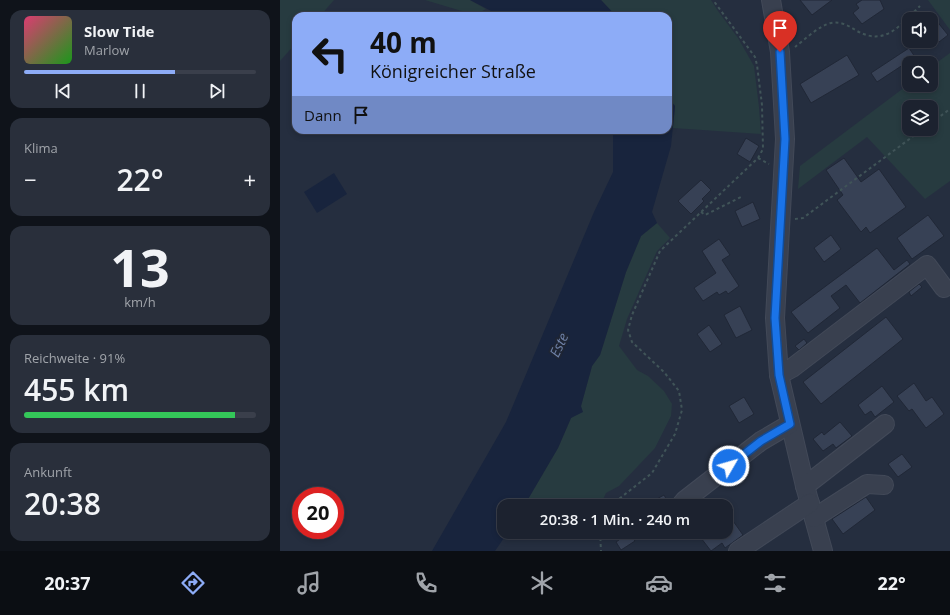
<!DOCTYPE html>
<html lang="de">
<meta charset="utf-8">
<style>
:root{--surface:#1c222f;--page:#292f3b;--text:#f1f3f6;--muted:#a0a4aa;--line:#3a3f4b;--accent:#8dacf7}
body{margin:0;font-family:"Open Sans",sans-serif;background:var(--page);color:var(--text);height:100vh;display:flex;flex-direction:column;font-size:15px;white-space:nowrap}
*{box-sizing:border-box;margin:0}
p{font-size:13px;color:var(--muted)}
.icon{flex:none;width:22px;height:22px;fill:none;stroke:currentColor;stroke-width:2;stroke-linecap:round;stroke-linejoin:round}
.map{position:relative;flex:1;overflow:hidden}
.side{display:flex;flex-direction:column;gap:10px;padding:10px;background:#0f131a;width:280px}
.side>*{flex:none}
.guide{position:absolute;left:12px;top:12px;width:380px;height:122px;border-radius:12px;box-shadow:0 2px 6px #0003,0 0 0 1px var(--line);background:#8dacf7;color:#111;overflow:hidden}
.buttons{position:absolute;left:622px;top:12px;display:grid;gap:8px}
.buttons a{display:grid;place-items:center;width:36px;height:36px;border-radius:8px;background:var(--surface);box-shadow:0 2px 6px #0003,0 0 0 1px var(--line);font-size:20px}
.speed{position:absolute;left:12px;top:487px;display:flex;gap:8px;font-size:20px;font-weight:700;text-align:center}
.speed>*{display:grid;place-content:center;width:52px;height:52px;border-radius:50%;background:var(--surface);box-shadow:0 2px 6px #0003,0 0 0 1px var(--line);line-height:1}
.speed .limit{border:6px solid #d22;background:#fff;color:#111}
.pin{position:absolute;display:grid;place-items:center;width:34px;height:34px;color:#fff;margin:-41px -17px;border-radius:50% 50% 50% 0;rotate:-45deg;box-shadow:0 0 4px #0007}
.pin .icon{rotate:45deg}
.me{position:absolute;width:44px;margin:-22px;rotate:52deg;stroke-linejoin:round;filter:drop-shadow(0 0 3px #0008)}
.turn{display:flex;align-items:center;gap:14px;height:84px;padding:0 12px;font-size:18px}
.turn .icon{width:52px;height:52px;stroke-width:2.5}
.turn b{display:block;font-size:28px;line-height:34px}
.then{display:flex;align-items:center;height:38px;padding:0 12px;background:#0003;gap:8px;font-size:15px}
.big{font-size:30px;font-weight:600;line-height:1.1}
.side .widget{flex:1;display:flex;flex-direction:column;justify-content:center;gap:6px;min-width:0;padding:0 14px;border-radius:12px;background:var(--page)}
.side .dial{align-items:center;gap:0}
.dial b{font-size:52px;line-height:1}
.song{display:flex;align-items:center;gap:12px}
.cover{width:48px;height:48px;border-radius:6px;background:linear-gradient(135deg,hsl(340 70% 55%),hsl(120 70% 35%))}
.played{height:4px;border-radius:2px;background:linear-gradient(90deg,var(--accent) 65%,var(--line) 65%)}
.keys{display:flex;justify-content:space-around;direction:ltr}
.heat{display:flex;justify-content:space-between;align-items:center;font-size:22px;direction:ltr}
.charge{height:6px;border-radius:3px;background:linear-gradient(90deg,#34c759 91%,var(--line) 0)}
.trip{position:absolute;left:217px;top:499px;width:236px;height:40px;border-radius:12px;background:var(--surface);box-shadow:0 2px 6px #0003,0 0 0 1px var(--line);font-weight:600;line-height:40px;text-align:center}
.menu{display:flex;height:64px;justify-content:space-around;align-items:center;background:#0b0e13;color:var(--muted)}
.menu .icon{width:28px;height:28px}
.menu .on{color:var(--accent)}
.menu b{font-size:18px;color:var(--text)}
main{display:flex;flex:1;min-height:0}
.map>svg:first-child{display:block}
.green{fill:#273b40;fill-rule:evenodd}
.water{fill:#18243d}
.building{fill:#374155;stroke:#202736}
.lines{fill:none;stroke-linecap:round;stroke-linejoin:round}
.minor-casing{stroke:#424958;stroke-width:20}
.path{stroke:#405458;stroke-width:2;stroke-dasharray:3 3;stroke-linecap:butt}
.minor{stroke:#39404f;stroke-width:18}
.route-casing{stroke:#114b97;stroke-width:10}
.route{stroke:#1a73e8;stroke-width:7}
.labels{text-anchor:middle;stroke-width:4;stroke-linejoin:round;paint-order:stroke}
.water-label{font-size:14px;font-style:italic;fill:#6f82a8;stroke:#1e2534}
</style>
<main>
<section class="side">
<div class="widget">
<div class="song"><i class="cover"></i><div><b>Slow Tide</b><p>Marlow</p></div></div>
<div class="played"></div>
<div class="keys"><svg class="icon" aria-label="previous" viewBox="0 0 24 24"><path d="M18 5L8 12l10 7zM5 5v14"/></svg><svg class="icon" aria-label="pause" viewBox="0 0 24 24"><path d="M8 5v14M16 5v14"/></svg><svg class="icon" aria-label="next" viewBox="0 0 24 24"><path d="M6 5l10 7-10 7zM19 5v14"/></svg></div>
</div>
<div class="widget"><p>Klima</p>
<div class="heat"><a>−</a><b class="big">22°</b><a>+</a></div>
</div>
<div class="widget dial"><b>13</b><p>km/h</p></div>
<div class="widget"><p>Reichweite · 91%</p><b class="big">455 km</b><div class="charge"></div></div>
<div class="widget"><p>Ankunft</p><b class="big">20:38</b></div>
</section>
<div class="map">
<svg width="670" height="551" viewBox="0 0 670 551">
<rect width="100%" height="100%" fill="#252e3f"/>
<g class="green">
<path d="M0 0H54L40 16H16V43L0 61Z"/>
<path d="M145 0H190L206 9 195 15Z"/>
<path d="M321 0H431L438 11 458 38 474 66 479 107 481 134 393 128 395 106 388 98 389 83 388 81V16H336Z"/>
<path d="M648 0H670V30Z"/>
<path d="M670 53V181L645 199 587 137 518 189 520 166 629 84V85H651V67ZM629 107H651V129H629Z"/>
<path d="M377 223 390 238 377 251 347 319 339 346 357 370 368 376 384 391 392 404 391 416 375 448 339 486 326 493 320 506H244L278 448 291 418 301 406 312 366 320 355 346 272 361 236Z"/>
</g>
<g class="water">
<path d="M190 0H321L336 16H221Z"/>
<path d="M388 98 395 106 391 146 372 212 377 223 361 236 346 272 320 355 312 366 301 406 303 412 291 418 278 448 244 506H224V532H228L215 551H152L226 422 314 212 333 172V130H388Z"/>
<path d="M54 173 67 194 37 213 24 192Z"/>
</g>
<g class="building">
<path d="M520 0H552L532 15Z"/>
<path d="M582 0H600L604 9 582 24 573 13 579 8 576 4Z"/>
<path d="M651 14 668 35 659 42 651 33Z"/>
<path d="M629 48 635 57 597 82 591 73Z"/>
<path d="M567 55 579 75 531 103 520 84Z"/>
<path d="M466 138 479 146 470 162 457 154Z"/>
<path d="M564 158 581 182 599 169 626 207 590 233 586 227 581 232 557 200 563 195 546 170Z"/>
<path d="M421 180 431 190 422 199 424 201 411 214 398 201Z"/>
<path d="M473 202 480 219 462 227 455 211Z"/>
<path d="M648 215 664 236 632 259 617 238Z"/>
<path d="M551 235 561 249 544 262 534 248Z"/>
<path d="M439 239 450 255 442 260 459 286 448 294 446 291 439 295 437 292 423 301 414 288 436 273 422 251Z"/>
<path d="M597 248 614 270 627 260 630 264 580 303 566 285 551 296 560 308 528 333 511 312Z"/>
<path d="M639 284 642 287 631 296 629 292Z"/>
<path d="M460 306 472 330 456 338 444 315Z"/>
<path d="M606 317 623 339 541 404 523 382Z"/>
<path d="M429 325 442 344 430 352 417 334Z"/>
<path d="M524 339 527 343 519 350 515 346Z"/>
<path d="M634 383 646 401 652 397 664 414 646 428 632 409 629 411 617 396Z"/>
<path d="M602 386 614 402 595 417 591 411 585 415 578 405Z"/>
<path d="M464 397 474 414 459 423 449 406Z"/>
<path d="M560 422 572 436 556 448 553 444 543 451 533 439 542 432 544 435Z"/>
<path d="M622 454 632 467 618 477 608 464Z"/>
<path d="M384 495 390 506H364Z"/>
<path d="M586 497 595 510 563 534 552 519Z"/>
<path d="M446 511 463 535 445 548 442 543 431 551 421 538 430 532H446Z"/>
<path d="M349 533 355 541 341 550 336 542Z"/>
</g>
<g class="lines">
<g class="minor-casing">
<g id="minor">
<path d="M491 0 500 52 505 139 495 318 499 375 525 486 543 551"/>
<path d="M499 375 512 368 647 265 664 288"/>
<path d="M525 486 605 424"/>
<path d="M400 506 405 500 481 441 510 424"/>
<path d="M534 518 587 484 604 485"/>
<path d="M458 551 530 503"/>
</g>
</g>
<g class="path">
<path d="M515 47C524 40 540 25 551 23 561 21 569 26 577 31 606 47 621 24 640 6"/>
<path d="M651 123 670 109"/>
<path d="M478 158 489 164"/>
<path d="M421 212 425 215 463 196"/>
<path d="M515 219 523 218 643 129"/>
<path d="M330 506 372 473 395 434 402 410 399 391 384 372 352 342 348 330 352 315 380 251 478 158 483 149 482 105 477 65 475 57 433 0"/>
<path d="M320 532 321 551"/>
</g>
<use href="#minor" class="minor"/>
</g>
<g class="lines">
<g class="route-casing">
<path id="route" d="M449 466 481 441 510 424 499 375 495 318 505 139 500 52"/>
</g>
<use href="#route" class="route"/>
</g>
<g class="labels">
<g class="water-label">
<text transform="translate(279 345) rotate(-65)" y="5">Este</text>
</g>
</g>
</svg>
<div class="buttons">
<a><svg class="icon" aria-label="sound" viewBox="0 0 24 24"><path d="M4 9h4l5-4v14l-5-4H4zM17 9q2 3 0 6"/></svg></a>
<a><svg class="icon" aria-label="search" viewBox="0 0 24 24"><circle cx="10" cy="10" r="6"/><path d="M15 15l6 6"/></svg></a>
<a><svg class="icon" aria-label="layers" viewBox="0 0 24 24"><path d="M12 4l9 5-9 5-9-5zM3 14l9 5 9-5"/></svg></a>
</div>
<div class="speed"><div class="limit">20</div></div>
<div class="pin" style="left:500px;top:52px;background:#d93025"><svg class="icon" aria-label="arrive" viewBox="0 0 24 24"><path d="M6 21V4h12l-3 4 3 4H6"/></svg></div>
<svg class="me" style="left:449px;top:466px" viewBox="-20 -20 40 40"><circle r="17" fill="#1a73e8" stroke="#fff" stroke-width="3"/><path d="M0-11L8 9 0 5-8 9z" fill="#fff"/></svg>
<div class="trip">20:38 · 1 Min. · 240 m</div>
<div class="guide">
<div class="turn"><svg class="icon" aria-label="left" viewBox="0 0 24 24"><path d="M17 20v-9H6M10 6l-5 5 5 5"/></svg><div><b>40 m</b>Königreicher Straße</div></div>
<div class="then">Dann<svg class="icon" aria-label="arrive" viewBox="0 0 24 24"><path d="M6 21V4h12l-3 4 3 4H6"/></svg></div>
</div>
</div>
</main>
<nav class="menu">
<b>20:37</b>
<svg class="icon on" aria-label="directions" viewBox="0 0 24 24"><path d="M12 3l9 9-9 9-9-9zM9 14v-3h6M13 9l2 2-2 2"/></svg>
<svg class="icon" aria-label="music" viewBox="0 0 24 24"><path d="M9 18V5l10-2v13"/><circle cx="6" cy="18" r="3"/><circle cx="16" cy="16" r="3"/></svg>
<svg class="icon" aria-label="phone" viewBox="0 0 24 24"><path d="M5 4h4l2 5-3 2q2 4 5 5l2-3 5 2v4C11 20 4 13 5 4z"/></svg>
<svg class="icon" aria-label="climate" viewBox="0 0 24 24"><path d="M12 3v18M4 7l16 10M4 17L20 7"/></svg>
<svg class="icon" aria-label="car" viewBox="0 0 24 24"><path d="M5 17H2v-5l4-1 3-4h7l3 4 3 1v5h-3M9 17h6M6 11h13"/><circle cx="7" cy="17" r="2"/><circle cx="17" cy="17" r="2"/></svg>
<svg class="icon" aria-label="filters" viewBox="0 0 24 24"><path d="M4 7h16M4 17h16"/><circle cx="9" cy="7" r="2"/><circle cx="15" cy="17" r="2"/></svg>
<b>22°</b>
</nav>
